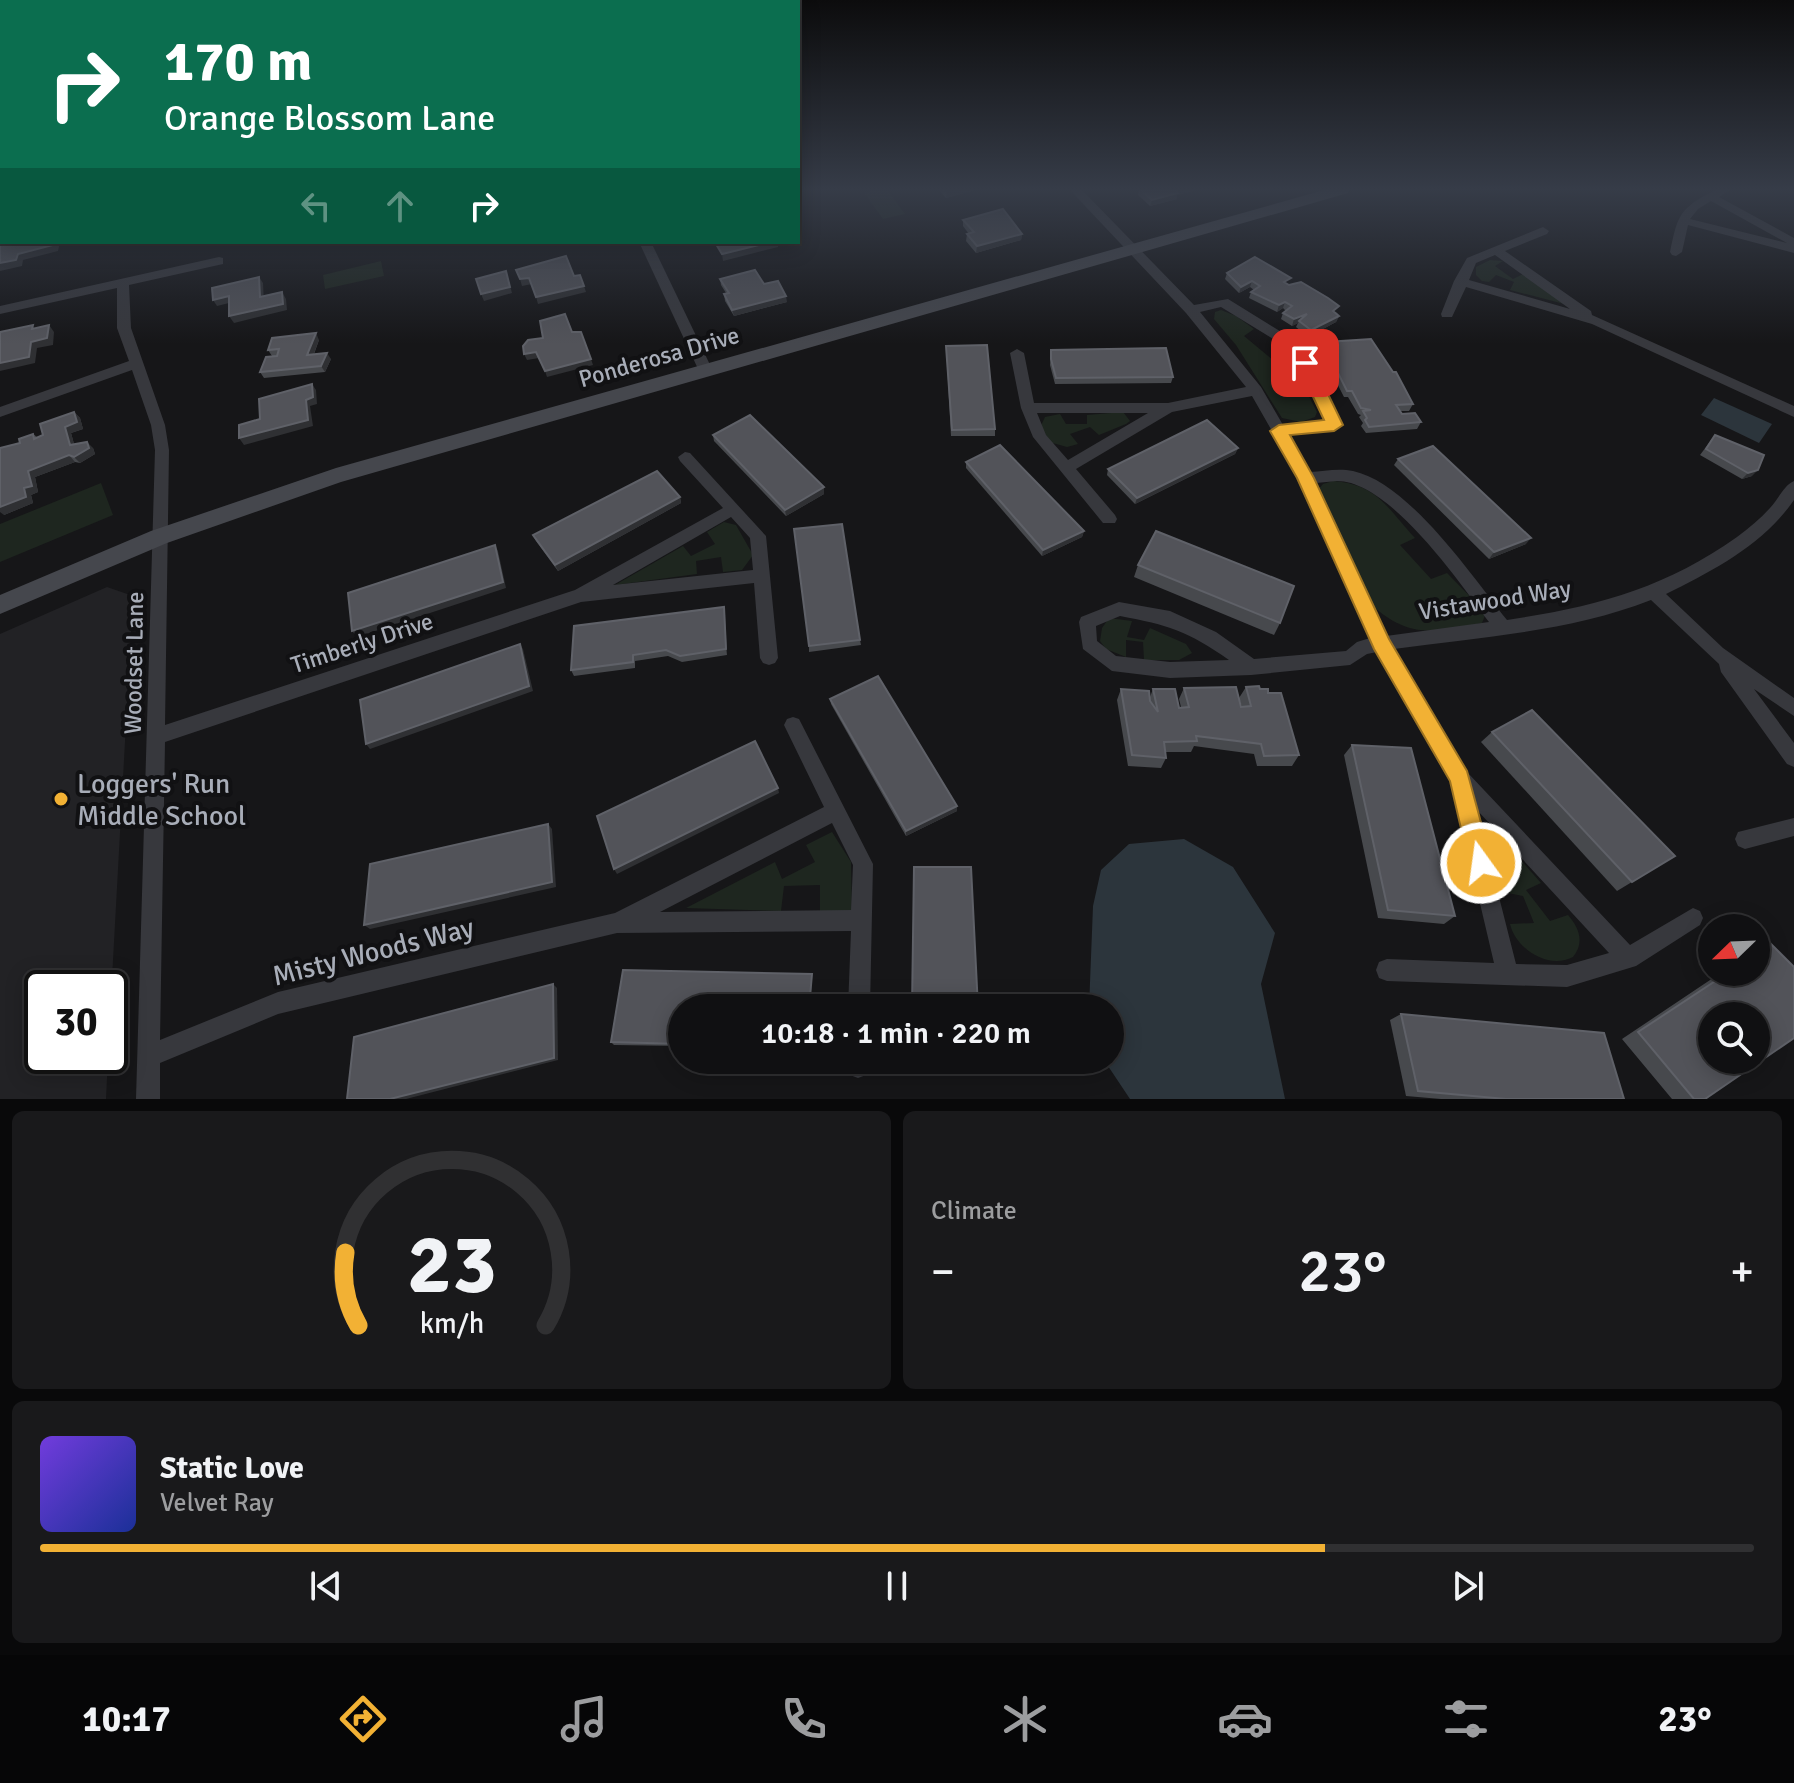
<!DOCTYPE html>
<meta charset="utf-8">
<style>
:root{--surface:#101012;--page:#19191b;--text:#f1f3f6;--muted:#9c9d9f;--line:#303032;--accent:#f2b134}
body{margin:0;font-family:Signika,sans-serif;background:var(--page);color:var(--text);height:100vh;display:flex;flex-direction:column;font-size:30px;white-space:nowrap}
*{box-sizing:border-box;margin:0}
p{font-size:26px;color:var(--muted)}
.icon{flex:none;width:44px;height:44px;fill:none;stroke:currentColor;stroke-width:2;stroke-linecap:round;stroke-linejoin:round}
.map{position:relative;height:1099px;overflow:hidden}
.details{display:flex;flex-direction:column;gap:12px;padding:12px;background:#09090a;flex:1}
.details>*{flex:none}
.top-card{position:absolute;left:0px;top:0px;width:800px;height:244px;box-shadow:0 4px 20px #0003,0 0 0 2px var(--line);background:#0b6e4f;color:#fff;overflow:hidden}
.needle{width:52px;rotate:247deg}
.controls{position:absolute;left:1698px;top:914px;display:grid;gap:16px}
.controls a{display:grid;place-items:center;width:72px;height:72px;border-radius:50%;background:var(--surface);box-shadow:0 4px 20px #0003,0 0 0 2px var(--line);font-size:40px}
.speed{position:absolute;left:24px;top:970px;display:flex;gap:16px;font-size:40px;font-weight:700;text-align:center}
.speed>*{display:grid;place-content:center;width:104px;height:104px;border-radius:50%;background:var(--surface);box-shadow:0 4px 20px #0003,0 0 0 2px var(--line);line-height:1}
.speed .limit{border:4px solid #111;border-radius:12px;background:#fff;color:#111}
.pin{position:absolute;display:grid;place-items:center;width:68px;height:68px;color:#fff;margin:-34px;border-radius:16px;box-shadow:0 4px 12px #0006}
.me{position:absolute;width:88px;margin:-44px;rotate:346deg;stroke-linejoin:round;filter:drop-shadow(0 0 6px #0008)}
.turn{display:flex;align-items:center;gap:28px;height:168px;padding:0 32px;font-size:36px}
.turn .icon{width:104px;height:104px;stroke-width:2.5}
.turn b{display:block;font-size:56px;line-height:68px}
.lanes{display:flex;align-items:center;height:76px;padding:0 32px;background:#0003;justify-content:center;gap:40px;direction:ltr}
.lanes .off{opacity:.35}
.big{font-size:60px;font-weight:600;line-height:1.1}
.details .widget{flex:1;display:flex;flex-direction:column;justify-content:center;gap:12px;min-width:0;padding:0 28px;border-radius:12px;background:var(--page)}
.details .dial{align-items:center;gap:0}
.dial svg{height:208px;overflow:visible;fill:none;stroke:var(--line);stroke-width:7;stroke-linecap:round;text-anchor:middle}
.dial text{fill:var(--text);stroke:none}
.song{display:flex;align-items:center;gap:24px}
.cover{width:96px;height:96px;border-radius:12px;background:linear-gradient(135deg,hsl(260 70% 55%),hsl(230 70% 35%))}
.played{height:8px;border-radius:4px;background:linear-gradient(90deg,var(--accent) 75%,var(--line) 75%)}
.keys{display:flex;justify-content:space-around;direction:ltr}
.heat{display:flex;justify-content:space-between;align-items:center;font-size:44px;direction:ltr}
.details .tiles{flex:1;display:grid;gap:12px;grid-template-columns:1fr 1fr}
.widget:last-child{grid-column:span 2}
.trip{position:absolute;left:668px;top:994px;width:456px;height:80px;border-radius:40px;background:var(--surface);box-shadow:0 4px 20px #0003,0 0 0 2px var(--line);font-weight:600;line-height:80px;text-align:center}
.tab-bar{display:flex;height:128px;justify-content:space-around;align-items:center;background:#060607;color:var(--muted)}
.tab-bar .icon{width:56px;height:56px}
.tab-bar .active{color:var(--accent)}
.tab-bar b{font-size:36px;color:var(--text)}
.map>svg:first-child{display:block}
.built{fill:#222225}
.green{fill:#1e261f}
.water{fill:#2c353c}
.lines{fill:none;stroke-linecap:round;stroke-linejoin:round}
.street{fill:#37383d;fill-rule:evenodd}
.secondary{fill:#45474d;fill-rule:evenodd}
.wall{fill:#47494d}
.shaded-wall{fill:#2f3033}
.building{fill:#525359;stroke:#5f6168;stroke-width:2;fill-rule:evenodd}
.route{fill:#f2b134;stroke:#9d7322;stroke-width:2}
.poi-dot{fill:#f2b134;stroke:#111113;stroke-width:3}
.labels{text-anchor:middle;stroke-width:8;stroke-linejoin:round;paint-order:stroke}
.street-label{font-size:24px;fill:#a8adb8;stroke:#111113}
.near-poi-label{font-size:28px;fill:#a8adb8;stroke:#111113;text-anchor:start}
.near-street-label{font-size:28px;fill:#a8adb8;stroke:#111113}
</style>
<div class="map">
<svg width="1794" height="1099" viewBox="0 0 1794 1099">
<rect width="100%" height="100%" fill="#161618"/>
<path class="built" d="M107 587 133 596 110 1015V988H42V1056H108L106 1099H0V634Z"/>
<g class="green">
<path d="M875 190H887L905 214 883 219 864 193Z"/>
<path d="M1490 260 1503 261 1495 266 1513 279 1523 274 1568 305 1510 290 1514 282 1496 275 1489 282 1482 281 1476 275V267Z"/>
<path d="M381 261 384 276 325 289 323 275Z"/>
<path d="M1221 310 1236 316 1254 329 1244 336 1273 360 1286 386 1303 385 1317 412 1315 417 1301 422 1282 418 1236 345 1214 319 1215 312Z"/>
<path d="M1123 412 1130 421 1126 424 1099 435 1090 427 1070 434 1078 444 1067 447 1049 442 1040 428 1045 417 1060 414 1066 424H1087V415Z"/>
<path d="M1333 481C1377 484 1387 508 1415 538L1400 545 1431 579 1447 573 1486 613 1482 623C1437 631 1413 640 1375 608L1317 491 1323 484Z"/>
<path d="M101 483 113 515 0 562V524Z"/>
<path d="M724 522 736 525 753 555 742 570 723 572 721 557 696 561 697 574 615 585 683 546 691 556 715 544 707 532Z"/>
<path d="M1109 618 1132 621 1127 637 1144 640 1150 628 1186 644 1192 653 1179 660H1144L1143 642 1126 640V657L1106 649 1100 641 1102 628Z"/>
<path d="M832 832 851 862 852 914 820 913V885L784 886 781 911 686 908 775 862 782 879 815 862 806 845Z"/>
<path d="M1490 835 1505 842 1541 883 1526 890 1550 921 1568 915C1579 928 1585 942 1573 957 1548 970 1516 949 1510 924L1534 923 1523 896 1498 891 1485 855 1484 841Z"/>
</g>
<g class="water">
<path d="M1714 398 1772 424 1759 443 1701 415Z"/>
<path d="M1184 839 1233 867 1275 933 1261 984 1285 1099H1130L1104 1060H1110V1008H1089L1093 906 1101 870 1129 844Z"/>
</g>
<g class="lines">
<g class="street">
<path d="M1070 190H1082L1194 305 1228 299 1288 336 1310 360 1341 425 1334 430 1289 435 1310 472C1324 471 1339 468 1353 471 1409 483 1472 576 1507 620 1594 607 1664 589 1737 537 1749 528 1760 519 1770 508 1778 500 1784 485 1794 481V500C1764 544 1713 571 1666 594L1723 648 1794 698V716L1754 689 1794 743V767L1787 764 1721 672 1719 664 1651 600C1569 632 1480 637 1394 649L1467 772 1630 945 1693 908 1700 911 1703 918 1700 925 1636 966 1567 987 1387 981 1379 978 1376 970 1379 962 1387 959 1494 963 1451 780 1377 652 1367 654 1350 665 1251 675 1170 678 1112 671 1083 649 1079 622 1081 617 1119 602 1170 611 1216 632 1254 659 1346 651 1357 642 1370 638 1299 478 1252 396 1172 412 1076 469 1115 515 1117 519 1115 523H1103L1033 437 1021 408 1010 353 1017 349 1024 353 1034 403H1168L1246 387 1186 313ZM1221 307 1278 342 1299 365 1325 421 1283 425 1261 387 1200 312ZM1037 413H1148L1068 460 1046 435ZM1337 481C1390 481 1459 582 1489 622L1386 636 1316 483ZM1120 616C1168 625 1188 631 1229 660L1170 662 1116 656 1097 641 1096 626ZM1477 810 1609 953 1567 965 1516 964Z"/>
<path d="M1715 190H1730L1719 197 1794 238V253L1688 225 1682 252 1676 256 1672 255 1670 252C1678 214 1679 209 1715 190ZM1711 201 1787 243 1690 219 1698 209Z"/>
<path d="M1543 227 1549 231 1547 234 1505 251 1591 311 1592 315 1794 406V417L1592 324 1466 287 1452 317H1442L1441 314 1454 281 1467 258ZM1495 255 1570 309 1469 280 1476 263Z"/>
<path d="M639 242H651L713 371 711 374H701L699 371Z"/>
<path d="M219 257 223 258V264L129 285 131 328 165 425 169 450 165 725 575 590 723 508 680 461 678 457 685 452 690 453 766 536 778 658 775 663 769 665 763 663 760 658 754 583 581 602 165 742 160 1040 278 992 615 913 824 807 784 725 787 719 793 717 799 719 873 864 870 1008H848L851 931 617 933 278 1014 160 1063V1099H136L155 450 151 425 132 370 0 417V407L129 361 117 328V288L0 314V306ZM731 517 750 538 753 570 613 585ZM832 823 853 865 851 910 660 912Z"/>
<path d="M1794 818V836L1745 849 1738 846 1735 839 1738 832Z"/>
<path d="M847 1060H869L866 1075 858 1078 850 1075Z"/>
</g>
<path class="secondary" d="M1324 190H1350L1348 193 341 482 167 543 0 614V595L151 531 336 468Z"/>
</g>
<g class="wall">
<path d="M939 190H975L946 198Z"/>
<path d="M1139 190H1196L1177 195V199L1150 206 1138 195Z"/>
<path d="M963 220 1022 234 1021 240 976 253 966 241 967 234H969L963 226Z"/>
<path d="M1227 273 1288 284 1337 313 1339 316 1336 322 1308 337 1296 327 1298 323 1292 326 1281 319 1283 313 1286 311 1283 308 1277 312 1249 298 1251 292 1254 290 1250 287 1239 293 1225 279Z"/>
<path d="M720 279 764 284 787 302 734 316 725 301 724 294 726 293 721 285Z"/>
<path d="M319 340 314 354 331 359 325 372 264 378 260 372 272 356 268 350Z"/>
<path d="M1327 342 1413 404 1409 411H1400L1402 414 1421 422 1417 429 1366 433 1361 426 1363 423 1359 417 1361 415 1358 414 1348 397H1344L1325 360 1324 355 1326 352 1324 349Z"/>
<path d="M946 346 995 429V436H951Z"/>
<path d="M1051 350 1173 377 1171 383 1055 384 1050 365Z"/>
<path d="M74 412 80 418 83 429 71 433 74 444 93 448 95 454 80 463 75 462 35 477 38 492 31 495 33 503 4 515 20 443 33 434 37 437 43 435Z"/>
<path d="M713 435 824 494 786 516 714 441Z"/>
<path d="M1715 435 1752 476 1742 479 1700 455Z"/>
<path d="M1238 448 1235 454 1135 504 1107 475 1108 469Z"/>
<path d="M1398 459 1526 544 1489 559 1394 465Z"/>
<path d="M966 462 1084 531 1082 537 1042 556 966 468Z"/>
<path d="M680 497 681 503 558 571 536 541 533 535Z"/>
<path d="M1138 565 1280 623 1274 635 1134 577Z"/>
<path d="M724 607 727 655 682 662 668 656 635 661V668L574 676 571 670Z"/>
<path d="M860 640 861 645 809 652V646Z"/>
<path d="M1246 687 1260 689 1268 693 1299 755 1292 766H1257L1254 754 1194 746 1191 752H1166V758L1161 768 1128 766 1117 700 1121 689 1150 697 1153 689 1179 708 1181 707 1179 699 1184 688 1242 707 1239 698Z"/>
<path d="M830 699 957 806V811L906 836 831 704Z"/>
<path d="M1492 732 1675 856 1617 891 1481 742Z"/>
<path d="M1352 745 1455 916 1444 924 1378 918 1344 755Z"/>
<path d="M1771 944 1705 1099H1672L1622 1039 1722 972H1756V950Z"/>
<path d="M623 970 812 974V978L810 1008H682V1046L614 1045 611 1042Z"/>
<path d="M1401 1014 1624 1099H1441L1406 1096 1390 1020Z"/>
<path d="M911 1060 980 1063 979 1066 911 1065Z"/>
</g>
<g class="shaded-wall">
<path d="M947 190H975L946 198Z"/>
<path d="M1175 190H1196L1177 195V199L1150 206 1152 200Z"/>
<path d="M1022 234 1021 240 976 253 977 246Z"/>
<path d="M54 242H60L58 251 23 260 22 266 0 271V263L18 254Z"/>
<path d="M522 242H538L523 245Z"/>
<path d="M771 242H778V247L723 261 722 254Z"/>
<path d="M506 271 512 293 484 301 481 294Z"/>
<path d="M259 277 263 283 264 304 260 297Z"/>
<path d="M529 278 532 284 522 286 520 279Z"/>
<path d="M1252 281 1250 287 1239 293 1241 287Z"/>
<path d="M584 286 586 292 538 304 536 297Z"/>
<path d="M282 292 286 299 287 310 234 323 229 316Z"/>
<path d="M229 296 233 302 217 306 213 300Z"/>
<path d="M786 296 787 302 734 316 732 310Z"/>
<path d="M1285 302 1283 308 1277 312 1279 305Z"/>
<path d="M1307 314 1298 323 1292 326 1294 319Z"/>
<path d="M1339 316 1336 322 1308 337 1311 330Z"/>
<path d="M49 325 54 332 53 345 37 348 35 363 0 371V363L31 342Z"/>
<path d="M316 333 319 340 311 361 307 355Z"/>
<path d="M536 352 539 358 527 360 524 354Z"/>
<path d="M327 353 331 359 325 372 321 366Z"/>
<path d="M591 359 593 365 547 377 545 371Z"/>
<path d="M312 384 316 390 317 404 310 406 313 426 244 445 239 438 306 400Z"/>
<path d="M74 412 80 418 83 429 71 433 76 451 70 445 65 427Z"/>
<path d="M87 442 93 448 95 454 80 463 74 457Z"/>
<path d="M1238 448 1235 454 1135 504 1137 498Z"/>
<path d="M69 455 75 462 35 477 38 492 31 495 33 503 4 515 0 512V507L24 488 28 471Z"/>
<path d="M1758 470 1752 476 1742 479 1748 473Z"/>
<path d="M824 487V494L786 516 785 510Z"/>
<path d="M680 497 681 503 558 571 555 565Z"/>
<path d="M1084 531 1082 537 1042 556 1043 550Z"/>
<path d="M1531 538 1526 544 1489 559 1494 552Z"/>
<path d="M495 545 498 551 506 588 357 637 352 631Z"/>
<path d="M724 607 725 613 727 655 726 649Z"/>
<path d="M520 644 523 649 533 691 370 749 366 744Z"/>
<path d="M778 788 779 793 617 874 614 869Z"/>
<path d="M957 806V811L906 836V831Z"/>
<path d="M548 824 552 829 556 887 370 929 364 925Z"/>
<path d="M553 984 557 988 558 1060 406 1099H390Z"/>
</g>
<g class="building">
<path d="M1141 190H1176L1178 193 1152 200Z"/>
<path d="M1003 209 1022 234 977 246 967 234 974 232 963 220Z"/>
<path d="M0 228H1L0 231H2V242H54L53 245 18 254 16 260 0 263Z"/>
<path d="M723 242H771L722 254 716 244Z"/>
<path d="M566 256 574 276 580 275 584 286 536 297 529 278 520 279 516 270Z"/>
<path d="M1255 257 1291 278 1284 282 1289 285 1301 282 1328 298 1339 306 1333 311 1339 316 1311 330 1299 321 1307 314 1294 319 1283 313 1292 306 1285 302 1279 305 1251 292 1260 286 1252 281 1241 287 1227 273Z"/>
<path d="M755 270 764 284 778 281 786 296 732 310 724 294 729 293 720 279Z"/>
<path d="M506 271 510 287 481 294 476 279Z"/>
<path d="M259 277 260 297 282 292 283 304 229 316V296L213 300 212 288Z"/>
<path d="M565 314 572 332H581L591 359 545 371 536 352 524 354 523 346 528 340 543 338 540 321Z"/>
<path d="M33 325 32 329 49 325 47 338 31 342 29 357 0 363V332Z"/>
<path d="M316 333 307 355 327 353 321 366 260 372 266 357 277 356 279 349 268 350 272 338Z"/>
<path d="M1371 339 1393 372H1396L1413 404 1396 405 1402 414 1415 413 1421 422 1369 427 1365 420 1367 418 1363 411 1371 410 1361 408 1352 391H1347L1328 353 1327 349 1331 348 1327 342Z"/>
<path d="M987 345 995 429 952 430 946 346Z"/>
<path d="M1166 348 1173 377 1056 378 1051 359V350Z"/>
<path d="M312 384 313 397 306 400 308 420 239 438V425L260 419 259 399Z"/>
<path d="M74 412 77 422 65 427 70 445 87 442 89 448 74 457 69 455 28 471 32 486 24 488 26 497 0 507V448L20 443 19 439 33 434 34 439 43 435 40 424Z"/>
<path d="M750 415 824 487 785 510 713 435Z"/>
<path d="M1207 420 1238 448 1137 498 1108 469Z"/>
<path d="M1715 435 1764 455 1758 470 1748 473 1706 449Z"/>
<path d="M1000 445 1084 531 1043 550 966 462Z"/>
<path d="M1433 446 1531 538 1494 552 1398 459Z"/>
<path d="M657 471 680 497 555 565 533 535Z"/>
<path d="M842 524 860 640 809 646 794 529Z"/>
<path d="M1156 531 1294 586 1280 623 1138 565Z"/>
<path d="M495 545 503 582 352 631 348 593Z"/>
<path d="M724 607 726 649 680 656 666 650 633 655V662L571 670 574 626Z"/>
<path d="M520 644 529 686 366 744 360 700Z"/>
<path d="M878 676 957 806 906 831 830 699Z"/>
<path d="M1259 686 1260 689H1268V693H1281L1299 755 1264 756 1261 744 1196 736 1197 741 1164 742 1166 758 1132 755 1121 689 1149 691 1150 701 1158 712 1153 689H1175L1179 708 1189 707 1184 688 1236 687 1241 707 1251 706 1246 687Z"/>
<path d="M1532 710 1675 856 1632 882 1492 732Z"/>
<path d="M755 741 778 788 614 869 597 816Z"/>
<path d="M1352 745 1411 748 1455 916 1388 910Z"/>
<path d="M548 824 552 882 364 925 370 864Z"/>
<path d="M914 867H971L978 1008H912Z"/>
<path d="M1771 944 1794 967V1038L1705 1099H1694L1638 1032 1729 972H1756V954ZM1712 1016H1756V1060H1712Z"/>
<path d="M623 970 812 974 809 1008H682V1044L611 1042Z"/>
<path d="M553 984 554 1058 390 1099H347L354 1037Z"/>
<path d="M1401 1014 1604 1033 1624 1099H1506L1418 1091Z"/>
<path d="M911 1060H980V1063L911 1062Z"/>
</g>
<linearGradient id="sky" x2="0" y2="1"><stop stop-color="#0c0c0d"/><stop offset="0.55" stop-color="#363c48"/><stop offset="1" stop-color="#363c48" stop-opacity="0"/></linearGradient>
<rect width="1794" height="344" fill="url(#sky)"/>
<path class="route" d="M1305 358 1313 363 1343 425 1334 431 1290 435 1314 478 1389 639 1467 771 1492 863 1489 871 1481 874 1473 871 1469 863 1450 781 1374 649 1297 478 1270 431 1279 425 1324 420 1297 363Z"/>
<circle class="poi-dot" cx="61" cy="799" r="8"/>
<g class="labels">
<g class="street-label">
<text transform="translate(659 357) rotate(-16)" y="8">Ponderosa Drive</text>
<text transform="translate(1495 600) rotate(-9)" y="8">Vistawood Way</text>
<text transform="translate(362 643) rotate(-18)" y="8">Timberly Drive</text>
<text transform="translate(134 663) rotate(-89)" y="8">Woodset Lane</text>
</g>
<g class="near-poi-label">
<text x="77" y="793">Loggers' Run<tspan x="77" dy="32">Middle School</tspan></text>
</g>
<g class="near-street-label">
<text transform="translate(373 951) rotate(-14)" y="10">Misty Woods Way</text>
</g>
</g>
</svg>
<div class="controls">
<a><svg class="needle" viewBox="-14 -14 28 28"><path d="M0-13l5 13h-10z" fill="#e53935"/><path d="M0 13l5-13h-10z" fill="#9c9d9f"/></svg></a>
<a><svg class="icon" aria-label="search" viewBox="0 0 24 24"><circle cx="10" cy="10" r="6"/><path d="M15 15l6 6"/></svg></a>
</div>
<div class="speed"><div class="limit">30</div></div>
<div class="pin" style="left:1305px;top:363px;background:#d93025"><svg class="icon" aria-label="arrive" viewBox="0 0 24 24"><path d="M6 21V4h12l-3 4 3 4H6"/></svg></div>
<svg class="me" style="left:1481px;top:863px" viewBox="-20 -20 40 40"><circle r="17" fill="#f2b134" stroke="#fff" stroke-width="3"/><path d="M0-11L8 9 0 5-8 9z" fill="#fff"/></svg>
<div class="trip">10:18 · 1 min · 220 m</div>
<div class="top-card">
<div class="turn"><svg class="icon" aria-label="right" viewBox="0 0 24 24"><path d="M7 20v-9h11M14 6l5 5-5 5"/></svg><div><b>170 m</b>Orange Blossom Lane</div></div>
<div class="lanes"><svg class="icon off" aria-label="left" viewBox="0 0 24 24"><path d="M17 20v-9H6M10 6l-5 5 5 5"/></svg><svg class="icon off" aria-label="ahead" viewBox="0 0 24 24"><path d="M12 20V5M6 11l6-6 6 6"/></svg><svg class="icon" aria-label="right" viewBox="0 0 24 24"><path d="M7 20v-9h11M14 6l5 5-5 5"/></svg></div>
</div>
</div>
<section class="details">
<div class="tiles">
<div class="widget dial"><svg viewBox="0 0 100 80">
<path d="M14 69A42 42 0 1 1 86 69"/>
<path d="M14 69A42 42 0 0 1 9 41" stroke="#f2b134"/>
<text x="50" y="56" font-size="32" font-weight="700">23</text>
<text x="50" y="72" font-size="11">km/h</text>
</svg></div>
<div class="widget"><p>Climate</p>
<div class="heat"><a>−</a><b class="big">23°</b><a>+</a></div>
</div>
<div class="widget">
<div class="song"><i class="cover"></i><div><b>Static Love</b><p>Velvet Ray</p></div></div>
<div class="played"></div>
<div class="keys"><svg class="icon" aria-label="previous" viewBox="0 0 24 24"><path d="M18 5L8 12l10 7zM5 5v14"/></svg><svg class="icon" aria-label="pause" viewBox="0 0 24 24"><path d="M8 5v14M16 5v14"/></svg><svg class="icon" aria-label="next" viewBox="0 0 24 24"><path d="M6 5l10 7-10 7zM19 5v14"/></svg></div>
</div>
</div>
</section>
<nav class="tab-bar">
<b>10:17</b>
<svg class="icon active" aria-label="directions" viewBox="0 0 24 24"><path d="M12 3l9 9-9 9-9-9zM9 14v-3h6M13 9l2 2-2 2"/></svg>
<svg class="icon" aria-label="music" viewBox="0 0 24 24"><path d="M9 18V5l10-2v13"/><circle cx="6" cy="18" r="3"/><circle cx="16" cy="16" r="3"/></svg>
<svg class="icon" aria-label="phone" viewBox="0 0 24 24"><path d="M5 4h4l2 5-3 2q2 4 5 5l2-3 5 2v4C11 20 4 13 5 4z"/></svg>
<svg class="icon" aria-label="climate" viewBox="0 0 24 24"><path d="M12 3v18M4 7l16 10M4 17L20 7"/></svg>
<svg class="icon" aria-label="car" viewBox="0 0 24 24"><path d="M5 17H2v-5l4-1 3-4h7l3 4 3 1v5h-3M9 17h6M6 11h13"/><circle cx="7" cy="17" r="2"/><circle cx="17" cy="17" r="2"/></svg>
<svg class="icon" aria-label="filters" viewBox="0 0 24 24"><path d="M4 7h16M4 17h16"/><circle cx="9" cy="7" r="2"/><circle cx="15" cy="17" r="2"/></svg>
<b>23°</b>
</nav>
